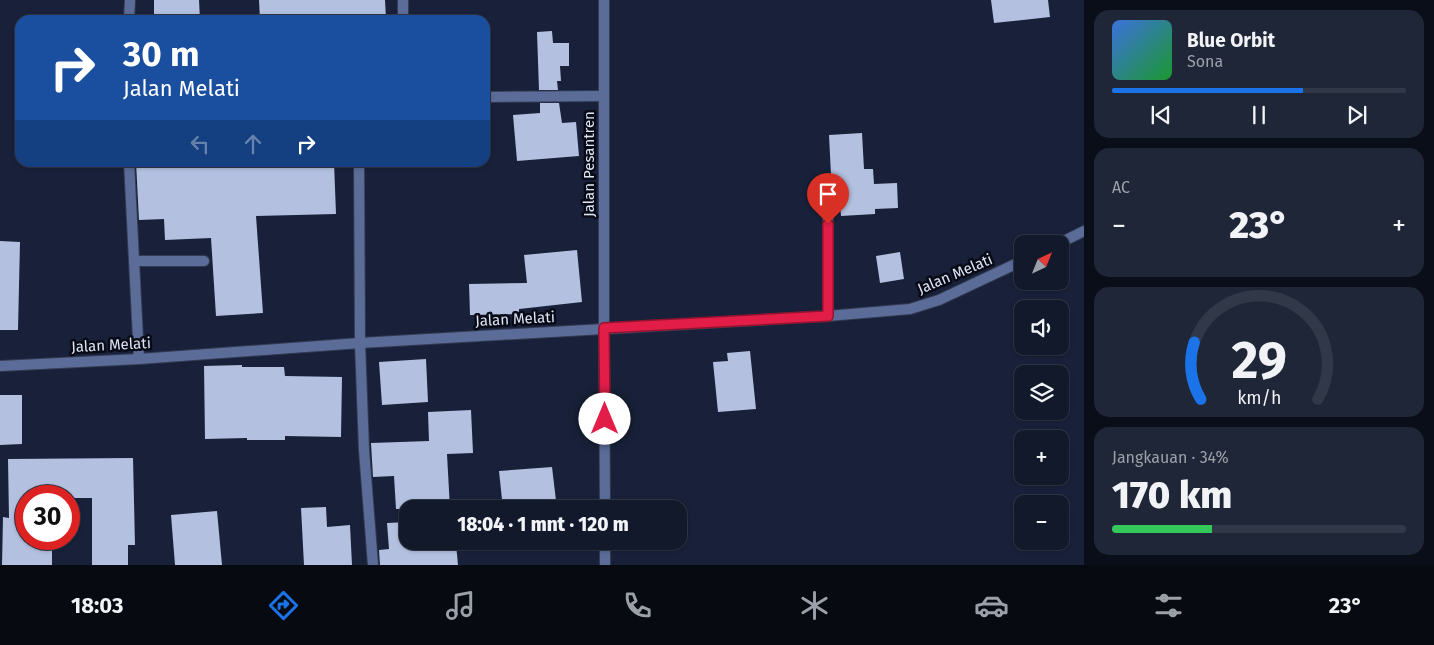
<!DOCTYPE html>
<html lang="id">
<meta charset="utf-8">
<style>
:root{--surface:#12192b;--page:#1f2637;--text:#f1f3f6;--muted:#9ca0a9;--line:#313847;--accent:#1a73e8}
body{margin:0;font-family:"Fira Sans",sans-serif;background:var(--page);color:var(--text);height:100vh;display:flex;flex-direction:column;font-size:19px;white-space:nowrap}
*{box-sizing:border-box;margin:0}
p{font-size:16px;color:var(--muted)}
.icon{flex:none;width:28px;height:28px;fill:none;stroke:currentColor;stroke-width:2;stroke-linecap:round;stroke-linejoin:round}
.map{position:relative;flex:1;overflow:hidden}
.panel{display:flex;flex-direction:column;gap:10px;padding:10px;background:#0a0e18;width:350px}
.panel>*{flex:none}
.hud{position:absolute;left:15px;top:15px;width:475px;height:152px;border-radius:15px;box-shadow:0 1px 4px #0004,0 0 0 1px var(--line);background:#1a4fa0;color:#fff;overflow:hidden}
.needle{width:32px;rotate:43deg}
.buttons{position:absolute;left:1014px;top:235px;display:grid;gap:10px}
.buttons a{display:grid;place-items:center;width:55px;height:55px;border-radius:10px;background:var(--surface);box-shadow:0 1px 4px #0004,0 0 0 1px var(--line);font-size:25px}
.speed{position:absolute;left:15px;top:485px;display:flex;gap:10px;font-size:25px;font-weight:700;text-align:center}
.speed>*{display:grid;place-content:center;width:65px;height:65px;border-radius:50%;background:var(--surface);box-shadow:0 1px 4px #0004,0 0 0 1px var(--line);line-height:1}
.speed .limit{border:8px solid #d22;background:#fff;color:#111}
.pin{position:absolute;display:grid;place-items:center;width:42px;height:42px;color:#fff;margin:-51px -21px;border-radius:50% 50% 50% 0;rotate:-45deg;box-shadow:0 0 5px #0007}
.pin .icon{rotate:45deg}
.me{position:absolute;width:55px;margin:-28px;rotate:0deg;stroke-linejoin:round;filter:drop-shadow(0 0 4px #0008)}
.turn{display:flex;align-items:center;gap:18px;height:105px;padding:0 25px;font-size:22px}
.turn .icon{width:65px;height:65px;stroke-width:2.5}
.turn b{display:block;font-size:35px;line-height:42px}
.lanes{display:flex;align-items:center;height:48px;padding:0 25px;background:#0003;justify-content:center;gap:25px;direction:ltr}
.lanes .off{opacity:.35}
.big{font-size:38px;font-weight:800;line-height:1.1}
.panel .tile{flex:1;display:flex;flex-direction:column;justify-content:center;gap:8px;min-width:0;padding:0 18px;border-radius:15px;background:var(--page)}
.panel .dial{align-items:center;gap:0}
.dial svg{height:130px;overflow:visible;fill:none;stroke:var(--line);stroke-width:7;stroke-linecap:round;text-anchor:middle}
.dial text{fill:var(--text);stroke:none}
.song{display:flex;align-items:center;gap:15px}
.cover{width:60px;height:60px;border-radius:8px;background:linear-gradient(135deg,hsl(220 70% 55%),hsl(130 70% 35%))}
.played{height:5px;border-radius:2px;background:linear-gradient(90deg,var(--accent) 65%,var(--line) 65%)}
.keys{display:flex;justify-content:space-around;direction:ltr}
.heat{display:flex;justify-content:space-between;align-items:center;font-size:28px;direction:ltr}
.charge{height:8px;border-radius:4px;background:linear-gradient(90deg,#34c759 34%,var(--line) 0)}
.trip{position:absolute;left:399px;top:500px;width:288px;height:50px;border-radius:15px;background:var(--surface);box-shadow:0 1px 4px #0004,0 0 0 1px var(--line);font-weight:800;line-height:50px;text-align:center}
.tabs{display:flex;height:80px;justify-content:space-around;align-items:center;background:#070a11;color:var(--muted)}
.tabs .icon{width:35px;height:35px}
.tabs .on{color:var(--accent)}
.tabs b{font-size:22px;color:var(--text)}
main{display:flex;flex:1;min-height:0}
.map>svg:first-child{display:block}
.building{fill:#b3c0df}
.lines{fill:none;stroke-linecap:round;stroke-linejoin:round}
.lane-casing{stroke:#343c53;stroke-width:12}
.street-casing{stroke:#343c53;stroke-width:12}
.lane{stroke:#5b6c99;stroke-width:10}
.street{stroke:#5b6c99;stroke-width:10}
.route-casing{stroke:#92132f;stroke-width:12}
.route{stroke:#e11d48;stroke-width:9}
.labels{text-anchor:middle;stroke-width:5;stroke-linejoin:round;paint-order:stroke}
.street-label{font-size:15px;fill:#dee4f5;stroke:#080b16}
</style>
<main>
<div class="map">
<svg width="1084" height="565" viewBox="0 0 1084 565">
<rect width="100%" height="100%" fill="#182139"/>
<g class="building">
<path d="M154 0H199L200 20H154Z"/>
<path d="M259 0H385L386 19 260 20Z"/>
<path d="M991 0H1048L1050 17 994 23Z"/>
<path d="M552 31 553 43H569V66H560L561 81H557L558 90H539L537 32Z"/>
<path d="M540 103H559L562 123 576 122 579 156 517 161 513 115 540 113Z"/>
<path d="M862 133 864 169H873L874 184 897 183 898 208 875 209V214L841 216 839 195H832L829 135Z"/>
<path d="M136 162H334L336 214 256 216 263 313 216 316 211 238 165 240 164 219 139 220Z"/>
<path d="M0 241 20 242 18 330H0Z"/>
<path d="M577 250 582 302 519 309V314L470 315 469 284 527 283 524 255Z"/>
<path d="M900 252 904 279 880 283 876 256Z"/>
<path d="M750 351 756 409 718 412 713 362 728 361 727 353Z"/>
<path d="M426 359 428 402 382 405 379 362Z"/>
<path d="M242 365V367H284L285 376 342 377 341 437 285 436V440H247V438L205 439 204 366Z"/>
<path d="M0 395H22V444L0 445Z"/>
<path d="M471 410 473 453 447 454 450 509H396L394 476 373 477 371 443 429 441 428 412Z"/>
<path d="M133 458 135 545H128V565H92V498H69V496H26V539H52V565H2L3 517 9 518 8 459Z"/>
<path d="M552 467 557 509H503L499 471Z"/>
<path d="M326 507 327 527 350 525 352 565H304L301 508Z"/>
<path d="M217 511 222 565H175L171 515Z"/>
<path d="M408 522V548L456 544 458 565H380L379 550 389 549 387 523Z"/>
</g>
<g class="lines">
<g class="lane-casing">
<g id="lane">
<path d="M485 97 604 96"/>
<path d="M828 205V316"/>
<path d="M134 261H204"/>
<path d="M604 328V0"/>
</g>
</g>
<g class="street-casing">
<g id="street">
<path d="M403 0V20"/>
<path d="M129 20 130 0"/>
<path d="M129 162 139 359"/>
<path d="M359 162 360 343 364 450 373 565"/>
<path d="M1058 244 1084 231"/>
<path d="M604 328 605 509"/>
<path d="M0 366 139 359 360 343 828 316 910 309 939 300 1022 261"/>
<path d="M605 541V565"/>
</g>
</g>
<use href="#lane" class="lane"/>
<use href="#street" class="street"/>
</g>
<g class="lines">
<g class="route-casing">
<path id="route" d="M605 419 604 328 828 316V224"/>
</g>
<use href="#route" class="route"/>
</g>
<g class="labels">
<g class="street-label">
<text transform="translate(589 164) rotate(-90)" y="5">Jalan Pesantren</text>
<text transform="translate(955 274) rotate(-23)" y="5">Jalan Melati</text>
<text transform="translate(515 319) rotate(-3)" y="5">Jalan Melati</text>
<text transform="translate(111 345) rotate(-3)" y="5">Jalan Melati</text>
</g>
</g>
</svg>
<div class="buttons">
<a><svg class="needle" viewBox="-14 -14 28 28"><path d="M0-13l5 13h-10z" fill="#e53935"/><path d="M0 13l5-13h-10z" fill="#9ca0a9"/></svg></a>
<a><svg class="icon" aria-label="sound" viewBox="0 0 24 24"><path d="M4 9h4l5-4v14l-5-4H4zM17 9q2 3 0 6"/></svg></a>
<a><svg class="icon" aria-label="layers" viewBox="0 0 24 24"><path d="M12 4l9 5-9 5-9-5zM3 14l9 5 9-5"/></svg></a>
<a>+</a>
<a>−</a>
</div>
<div class="speed"><div class="limit">30</div></div>
<div class="pin" style="left:828px;top:224px;background:#d93025"><svg class="icon" aria-label="arrive" viewBox="0 0 24 24"><path d="M6 21V4h12l-3 4 3 4H6"/></svg></div>
<svg class="me" style="left:605px;top:419px" viewBox="-20 -20 40 40"><circle r="19" fill="#fff"/><path d="M0-13L10 11 0 6-10 11z" fill="#e11d48"/></svg>
<div class="trip">18:04 · 1 mnt · 120 m</div>
<div class="hud">
<div class="turn"><svg class="icon" aria-label="right" viewBox="0 0 24 24"><path d="M7 20v-9h11M14 6l5 5-5 5"/></svg><div><b>30 m</b>Jalan Melati</div></div>
<div class="lanes"><svg class="icon off" aria-label="left" viewBox="0 0 24 24"><path d="M17 20v-9H6M10 6l-5 5 5 5"/></svg><svg class="icon off" aria-label="ahead" viewBox="0 0 24 24"><path d="M12 20V5M6 11l6-6 6 6"/></svg><svg class="icon" aria-label="right" viewBox="0 0 24 24"><path d="M7 20v-9h11M14 6l5 5-5 5"/></svg></div>
</div>
</div>
<section class="panel">
<div class="tile">
<div class="song"><i class="cover"></i><div><b>Blue Orbit</b><p>Sona</p></div></div>
<div class="played"></div>
<div class="keys"><svg class="icon" aria-label="previous" viewBox="0 0 24 24"><path d="M18 5L8 12l10 7zM5 5v14"/></svg><svg class="icon" aria-label="pause" viewBox="0 0 24 24"><path d="M8 5v14M16 5v14"/></svg><svg class="icon" aria-label="next" viewBox="0 0 24 24"><path d="M6 5l10 7-10 7zM19 5v14"/></svg></div>
</div>
<div class="tile"><p>AC</p>
<div class="heat"><a>−</a><b class="big">23°</b><a>+</a></div>
</div>
<div class="tile dial"><svg viewBox="0 0 100 80">
<path d="M14 69A42 42 0 1 1 86 69"/>
<path d="M14 69A42 42 0 0 1 10 34" stroke="#1a73e8"/>
<text x="50" y="56" font-size="32" font-weight="700">29</text>
<text x="50" y="72" font-size="11">km/h</text>
</svg></div>
<div class="tile"><p>Jangkauan · 34%</p><b class="big">170 km</b><div class="charge"></div></div>
</section>
</main>
<nav class="tabs">
<b>18:03</b>
<svg class="icon on" aria-label="directions" viewBox="0 0 24 24"><path d="M12 3l9 9-9 9-9-9zM9 14v-3h6M13 9l2 2-2 2"/></svg>
<svg class="icon" aria-label="music" viewBox="0 0 24 24"><path d="M9 18V5l10-2v13"/><circle cx="6" cy="18" r="3"/><circle cx="16" cy="16" r="3"/></svg>
<svg class="icon" aria-label="phone" viewBox="0 0 24 24"><path d="M5 4h4l2 5-3 2q2 4 5 5l2-3 5 2v4C11 20 4 13 5 4z"/></svg>
<svg class="icon" aria-label="climate" viewBox="0 0 24 24"><path d="M12 3v18M4 7l16 10M4 17L20 7"/></svg>
<svg class="icon" aria-label="car" viewBox="0 0 24 24"><path d="M5 17H2v-5l4-1 3-4h7l3 4 3 1v5h-3M9 17h6M6 11h13"/><circle cx="7" cy="17" r="2"/><circle cx="17" cy="17" r="2"/></svg>
<svg class="icon" aria-label="filters" viewBox="0 0 24 24"><path d="M4 7h16M4 17h16"/><circle cx="9" cy="7" r="2"/><circle cx="15" cy="17" r="2"/></svg>
<b>23°</b>
</nav>
